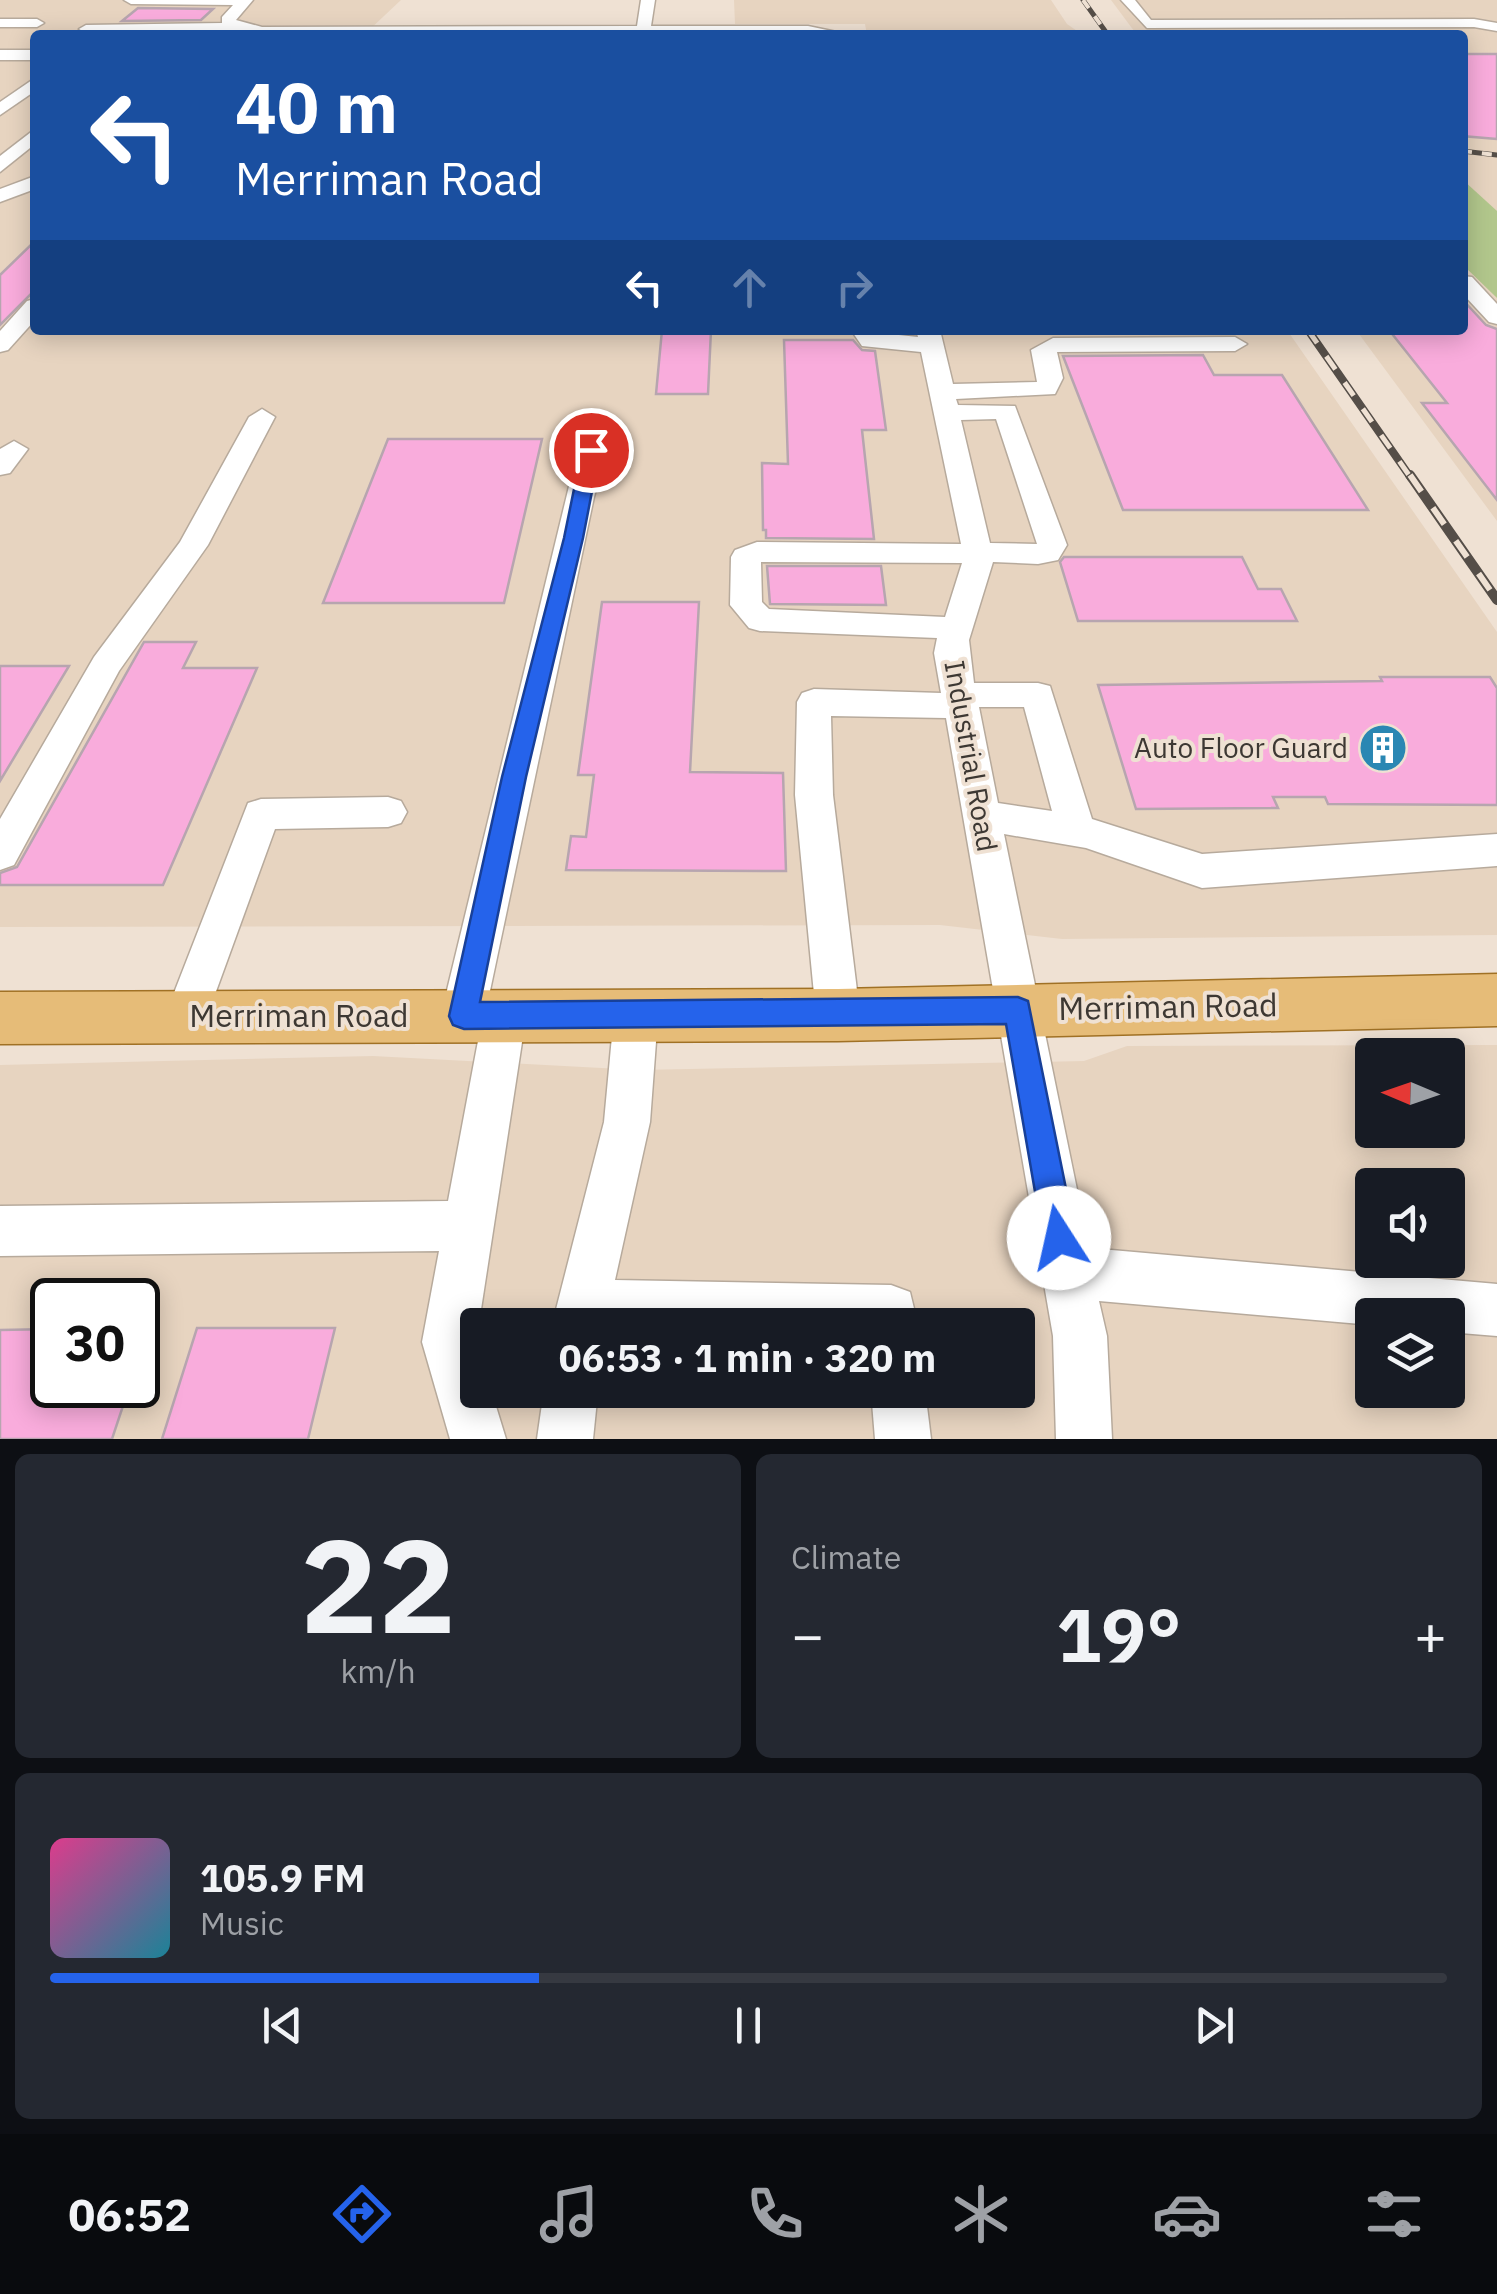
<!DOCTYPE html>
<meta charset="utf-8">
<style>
:root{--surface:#171b24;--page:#242831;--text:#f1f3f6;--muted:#9ea1a6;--line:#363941;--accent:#2563eb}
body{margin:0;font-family:"IBM Plex Sans",sans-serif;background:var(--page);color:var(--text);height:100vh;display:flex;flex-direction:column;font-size:38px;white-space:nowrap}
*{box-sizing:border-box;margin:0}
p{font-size:32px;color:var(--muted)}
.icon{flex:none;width:55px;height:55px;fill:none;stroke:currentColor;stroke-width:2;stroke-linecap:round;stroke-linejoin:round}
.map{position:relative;height:1439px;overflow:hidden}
.drawer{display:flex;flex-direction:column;gap:15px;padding:15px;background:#0d0f14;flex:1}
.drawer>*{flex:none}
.guide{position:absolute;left:30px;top:30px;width:1438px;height:305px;border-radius:10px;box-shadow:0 5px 25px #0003;background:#1a4fa0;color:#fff;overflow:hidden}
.needle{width:65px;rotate:272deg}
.tools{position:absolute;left:1355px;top:1038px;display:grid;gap:20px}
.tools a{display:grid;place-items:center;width:110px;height:110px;border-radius:10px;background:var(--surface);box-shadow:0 5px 25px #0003;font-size:50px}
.speed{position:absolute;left:30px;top:1278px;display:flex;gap:20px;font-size:50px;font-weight:700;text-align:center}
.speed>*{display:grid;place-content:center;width:130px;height:130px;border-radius:50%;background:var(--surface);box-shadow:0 5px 25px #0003;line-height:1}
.speed .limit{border:5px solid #111;border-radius:15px;background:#fff;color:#111}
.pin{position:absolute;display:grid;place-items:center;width:85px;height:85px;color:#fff;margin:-42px;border:5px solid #fff;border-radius:50%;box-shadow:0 2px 10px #0007}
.me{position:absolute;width:110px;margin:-55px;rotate:350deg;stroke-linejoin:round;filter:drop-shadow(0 0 8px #0008)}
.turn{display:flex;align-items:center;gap:35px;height:210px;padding:0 40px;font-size:45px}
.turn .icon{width:130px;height:130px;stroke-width:2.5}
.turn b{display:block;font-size:70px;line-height:85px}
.lanes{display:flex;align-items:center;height:95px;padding:0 40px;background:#0003;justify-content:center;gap:50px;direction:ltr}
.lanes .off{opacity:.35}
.big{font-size:75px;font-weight:800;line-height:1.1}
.drawer .card{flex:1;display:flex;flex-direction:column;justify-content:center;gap:15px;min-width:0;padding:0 35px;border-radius:15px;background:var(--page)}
.drawer .dial{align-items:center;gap:0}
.dial b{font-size:130px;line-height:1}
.song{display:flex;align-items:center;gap:30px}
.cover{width:120px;height:120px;border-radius:15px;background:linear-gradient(135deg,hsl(330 70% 55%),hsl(190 70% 35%))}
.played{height:10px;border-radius:5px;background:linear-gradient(90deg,var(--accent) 35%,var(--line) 35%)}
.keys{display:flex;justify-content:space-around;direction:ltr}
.heat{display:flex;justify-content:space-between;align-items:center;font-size:55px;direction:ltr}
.drawer .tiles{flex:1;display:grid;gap:15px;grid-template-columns:1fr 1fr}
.card:last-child{grid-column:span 2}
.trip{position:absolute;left:460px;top:1308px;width:575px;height:100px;border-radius:10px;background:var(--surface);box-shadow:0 5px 25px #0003;font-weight:800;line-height:100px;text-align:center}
.tabs{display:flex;height:160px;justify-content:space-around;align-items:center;background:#090b0e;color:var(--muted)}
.tabs .icon{width:70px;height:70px}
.tabs .selected{color:var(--accent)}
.tabs b{font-size:45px;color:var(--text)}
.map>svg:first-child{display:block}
.built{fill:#e7d4c0;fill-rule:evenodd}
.green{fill:#b2c78c}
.building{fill:#f9acdc;stroke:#b7a5af;stroke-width:2.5}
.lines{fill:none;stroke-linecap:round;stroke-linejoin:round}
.minor-casing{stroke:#b7aa9c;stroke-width:3}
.major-casing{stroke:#a07125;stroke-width:3}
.minor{fill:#fff;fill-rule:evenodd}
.major{fill:#e6bc78;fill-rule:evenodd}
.rail-far2-casing{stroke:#554e48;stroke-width:5}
.rail-far1-casing{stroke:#554e48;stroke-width:8}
.rail-casing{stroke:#554e48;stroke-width:10}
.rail-far2{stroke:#efe1d3;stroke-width:4;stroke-dasharray:10;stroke-linecap:butt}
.rail-far1{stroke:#efe1d3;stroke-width:5;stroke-dasharray:16;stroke-linecap:butt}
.rail{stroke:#efe1d3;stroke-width:6;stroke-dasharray:20;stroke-linecap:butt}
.route{fill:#2563eb;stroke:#184099;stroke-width:2.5}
.labels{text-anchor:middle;stroke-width:8;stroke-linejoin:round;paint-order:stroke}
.poi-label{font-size:28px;fill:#3d3833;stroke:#efe1d3;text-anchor:end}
.street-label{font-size:28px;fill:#3d3833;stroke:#efe1d3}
.near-street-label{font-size:32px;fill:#3d3833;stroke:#efe1d3}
</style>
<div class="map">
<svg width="1497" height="1439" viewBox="0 0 1497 1439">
<rect width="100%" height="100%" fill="#efe1d3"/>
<g class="built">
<path d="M0 0H401L367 32 800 35H35V330H1287L1497 632V935L1062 939 940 925 0 927Z"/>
<path d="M734 0H1051L1067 24 1083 35H867L865 24H735Z"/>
<path d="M1111 0H1497V521L1356 330H1462V35H1137Z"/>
<path d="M1497 1045V1439H0V1065L373 1056 639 1070 1084 1061 1127 1046ZM1372 1055H1448V1130H1372ZM1372 1185H1448V1260H1372ZM52 1300H138V1385H52ZM1372 1315H1448V1390H1372ZM478 1325H1018V1390H478Z"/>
</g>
<path class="green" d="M1463 180 1497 211V298L1463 265Z"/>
<g class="building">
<path d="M138 8 213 9 201 20 122 21Z"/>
<path d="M1462 54H1497V139L1462 136Z"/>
<path d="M35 241V290L0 325V275Z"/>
<path d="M1462 299 1486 325 1497 329V500L1422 403H1447L1389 330H1462Z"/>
<path d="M662 330H711L708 394H656Z"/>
<path d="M784 340H853L862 350 875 351 886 430H862L874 539 766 538V530H763L762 463 788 464Z"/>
<path d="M1203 355 1214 375H1282L1368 510H1123L1063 356Z"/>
<path d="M388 439H542L504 603H323Z"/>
<path d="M1064 557H1242L1258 589H1281L1297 621H1078L1060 562Z"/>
<path d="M767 566H881L886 605 770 604Z"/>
<path d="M602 602H699L690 772 783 773 786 871 566 870 571 836 586 837 594 775H578Z"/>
<path d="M144 642H196L183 668H257L163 885H0V873L17 867Z"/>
<path d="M0 666H69L0 781Z"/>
<path d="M1380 677H1490L1497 688V805L1328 804 1325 797H1273L1278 808 1136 809 1098 685 1382 681Z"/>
<path d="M197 1328H335L308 1439H162Z"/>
<path d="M52 1329V1385H130L112 1439H0V1330Z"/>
</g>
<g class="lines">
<g class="minor-casing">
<g id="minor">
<path d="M124 0H253L236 20 262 27 637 26 641 0H655L651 26H808L851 35H260L241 30 86 33 79 29 86 25 222 23V17L233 5 131 4Z"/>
<path d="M1121 0H1135L1151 20 1474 19 1497 23V31L1474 27 1147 28Z"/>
<path d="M0 19H37L44 23 37 27H0Z"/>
<rect x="0" y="50" width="35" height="10"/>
<path d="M35 78V91L0 115V102Z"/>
<path d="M35 129V144L0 172V156Z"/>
<path d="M35 176V189L0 202V189Z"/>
<path d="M1462 276 1472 277 1497 304V324L1489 322 1462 293Z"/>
<path d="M35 299V320L8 350 0 352V331L27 301Z"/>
<path d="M851 330 918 337 916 330H940L953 384 1037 382 1031 350 1053 338 1235 337 1247 344 1235 351 1057 352 1063 378 1055 394 956 399 958 405 1015 406 1067 545 1058 560 1038 564 993 562 969 640 974 683H1038L1050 686 1092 819 1202 854 1497 834V866L1202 888 1086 848 1004 834 1089 1248 1497 1284V1336L1448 1332V1315H1372V1325L1099 1301 1107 1336 1112 1439H1056L1053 1336 946 718 831 716 833 795 860 1015 853 1029 838 1035 823 1029 816 1015 795 795 797 702 802 693 814 689 941 693 934 653 937 638 760 631 749 628 730 605 731 557 735 550 757 542 961 544 921 352 862 346ZM996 419 1037 544 990 543 961 420ZM761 562 962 563 945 617 769 609 762 602ZM979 707H1024L1052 811 998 803Z"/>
<path d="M262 409 275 417 208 545 119 671 14 865 0 870V819L94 657 180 542 249 417Z"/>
<path d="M607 415 620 423 604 459 594 497 487 1005 504 996 519 1002 526 1016 476 1342 478 1390H491L506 1439H450L422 1342 439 1251 0 1256V1206L448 1201 481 1025 463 1035 448 1029 441 1015 571 478 594 423Z"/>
<path d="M14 441 28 449 10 473 0 475V449Z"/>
<path d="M388 797 401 801 407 812 401 823 388 827 275 829 202 1030 187 1036 172 1030 165 1016 248 803 261 799Z"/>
<path d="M636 995 651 1001 658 1015 650 1122 615 1280 891 1285 910 1292 918 1325H552L604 1122 614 1015 621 1001Z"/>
<path d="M544 1390H598L593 1439H537Z"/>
<path d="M871 1390H925L931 1439H875Z"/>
</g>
</g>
<g class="major-casing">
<path id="major" d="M1497 974V1026L838 1041 0 1044V992L838 989Z"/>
</g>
<use href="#minor" class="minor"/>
<use href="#major" class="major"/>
<g class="rail-far2-casing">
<g id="rail-far2">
<path d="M1083 0 1108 35"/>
<path d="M1462 151 1497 155"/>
</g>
</g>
<g class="rail-far1-casing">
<path id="rail-far1" d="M1308 330 1411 478"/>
</g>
<g class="rail-casing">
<path id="rail" d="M1410 475 1497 600"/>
</g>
<use href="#rail-far2" class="rail-far2"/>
<use href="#rail-far1" class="rail-far1"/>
<use href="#rail" class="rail"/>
</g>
<path class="route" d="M591 445 600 450 583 538 526 777 480 1002 1018 997 1028 1001 1076 1238 1071 1250 1059 1255 1048 1250 1043 1238 1006 1024 464 1029 453 1025 449 1016 502 777 564 538 582 450Z"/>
<defs>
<g id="building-disc" transform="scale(2.5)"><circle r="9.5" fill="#2a87b3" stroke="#efe1d3"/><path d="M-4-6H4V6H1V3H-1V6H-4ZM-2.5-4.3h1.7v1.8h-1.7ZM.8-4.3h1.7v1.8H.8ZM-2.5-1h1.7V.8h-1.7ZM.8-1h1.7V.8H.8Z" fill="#fff"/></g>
</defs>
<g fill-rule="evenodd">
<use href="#building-disc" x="1383" y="748"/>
</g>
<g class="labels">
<g class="poi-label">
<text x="1348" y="758">Auto Floor Guard</text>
</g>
<g class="street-label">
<text transform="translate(971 756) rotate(80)" y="10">Industrial Road</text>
</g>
<g class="near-street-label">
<text transform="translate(1168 1007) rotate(-1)" y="11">Merriman Road</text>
<text x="299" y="1027">Merriman Road</text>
</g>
</g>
</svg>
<div class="tools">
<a><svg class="needle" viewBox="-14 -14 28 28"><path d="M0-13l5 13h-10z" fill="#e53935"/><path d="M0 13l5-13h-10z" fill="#9ea1a6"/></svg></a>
<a><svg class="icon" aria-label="sound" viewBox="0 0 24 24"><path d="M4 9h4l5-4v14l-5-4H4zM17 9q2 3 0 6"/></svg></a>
<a><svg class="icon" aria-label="layers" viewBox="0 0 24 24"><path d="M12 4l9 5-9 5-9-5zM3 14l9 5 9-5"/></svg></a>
</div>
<div class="speed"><div class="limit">30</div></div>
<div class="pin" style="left:591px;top:450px;background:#d93025"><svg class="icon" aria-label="arrive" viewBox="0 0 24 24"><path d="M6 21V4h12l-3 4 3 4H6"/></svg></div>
<svg class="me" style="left:1059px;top:1238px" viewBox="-20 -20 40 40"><circle r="19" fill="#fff"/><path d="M0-13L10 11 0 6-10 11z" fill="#2563eb"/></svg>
<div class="trip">06:53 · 1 min · 320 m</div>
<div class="guide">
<div class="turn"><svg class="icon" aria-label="left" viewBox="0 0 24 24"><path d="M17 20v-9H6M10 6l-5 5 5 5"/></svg><div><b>40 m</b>Merriman Road</div></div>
<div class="lanes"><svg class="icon" aria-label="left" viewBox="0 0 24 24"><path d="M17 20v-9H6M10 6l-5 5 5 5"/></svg><svg class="icon off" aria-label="ahead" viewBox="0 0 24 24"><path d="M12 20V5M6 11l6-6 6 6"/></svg><svg class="icon off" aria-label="right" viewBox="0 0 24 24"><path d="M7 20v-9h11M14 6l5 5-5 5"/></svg></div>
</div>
</div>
<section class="drawer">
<div class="tiles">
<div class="card dial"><b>22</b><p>km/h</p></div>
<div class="card"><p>Climate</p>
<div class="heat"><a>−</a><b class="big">19°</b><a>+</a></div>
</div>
<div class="card">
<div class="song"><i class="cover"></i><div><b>105.9 FM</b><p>Music</p></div></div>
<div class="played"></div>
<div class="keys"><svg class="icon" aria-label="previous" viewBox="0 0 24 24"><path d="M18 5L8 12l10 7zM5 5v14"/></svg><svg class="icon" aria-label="pause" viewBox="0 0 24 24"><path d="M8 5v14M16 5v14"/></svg><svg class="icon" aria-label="next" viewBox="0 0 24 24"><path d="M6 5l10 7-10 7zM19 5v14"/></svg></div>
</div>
</div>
</section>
<nav class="tabs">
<b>06:52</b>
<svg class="icon selected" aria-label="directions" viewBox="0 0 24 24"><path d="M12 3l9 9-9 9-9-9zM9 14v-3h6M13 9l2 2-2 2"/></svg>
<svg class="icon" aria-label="music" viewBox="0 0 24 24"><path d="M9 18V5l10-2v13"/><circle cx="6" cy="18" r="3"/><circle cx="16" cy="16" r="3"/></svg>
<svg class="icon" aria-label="phone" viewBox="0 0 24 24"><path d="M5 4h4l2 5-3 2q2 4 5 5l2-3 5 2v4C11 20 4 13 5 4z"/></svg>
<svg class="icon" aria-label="climate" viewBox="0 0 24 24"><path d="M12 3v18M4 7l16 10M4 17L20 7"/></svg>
<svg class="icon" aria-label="car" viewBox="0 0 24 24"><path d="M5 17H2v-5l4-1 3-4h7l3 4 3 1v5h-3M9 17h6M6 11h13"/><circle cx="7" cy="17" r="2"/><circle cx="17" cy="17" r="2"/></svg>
<svg class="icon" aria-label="filters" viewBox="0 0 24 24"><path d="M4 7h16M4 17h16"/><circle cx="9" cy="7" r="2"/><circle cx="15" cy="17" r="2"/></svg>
</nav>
